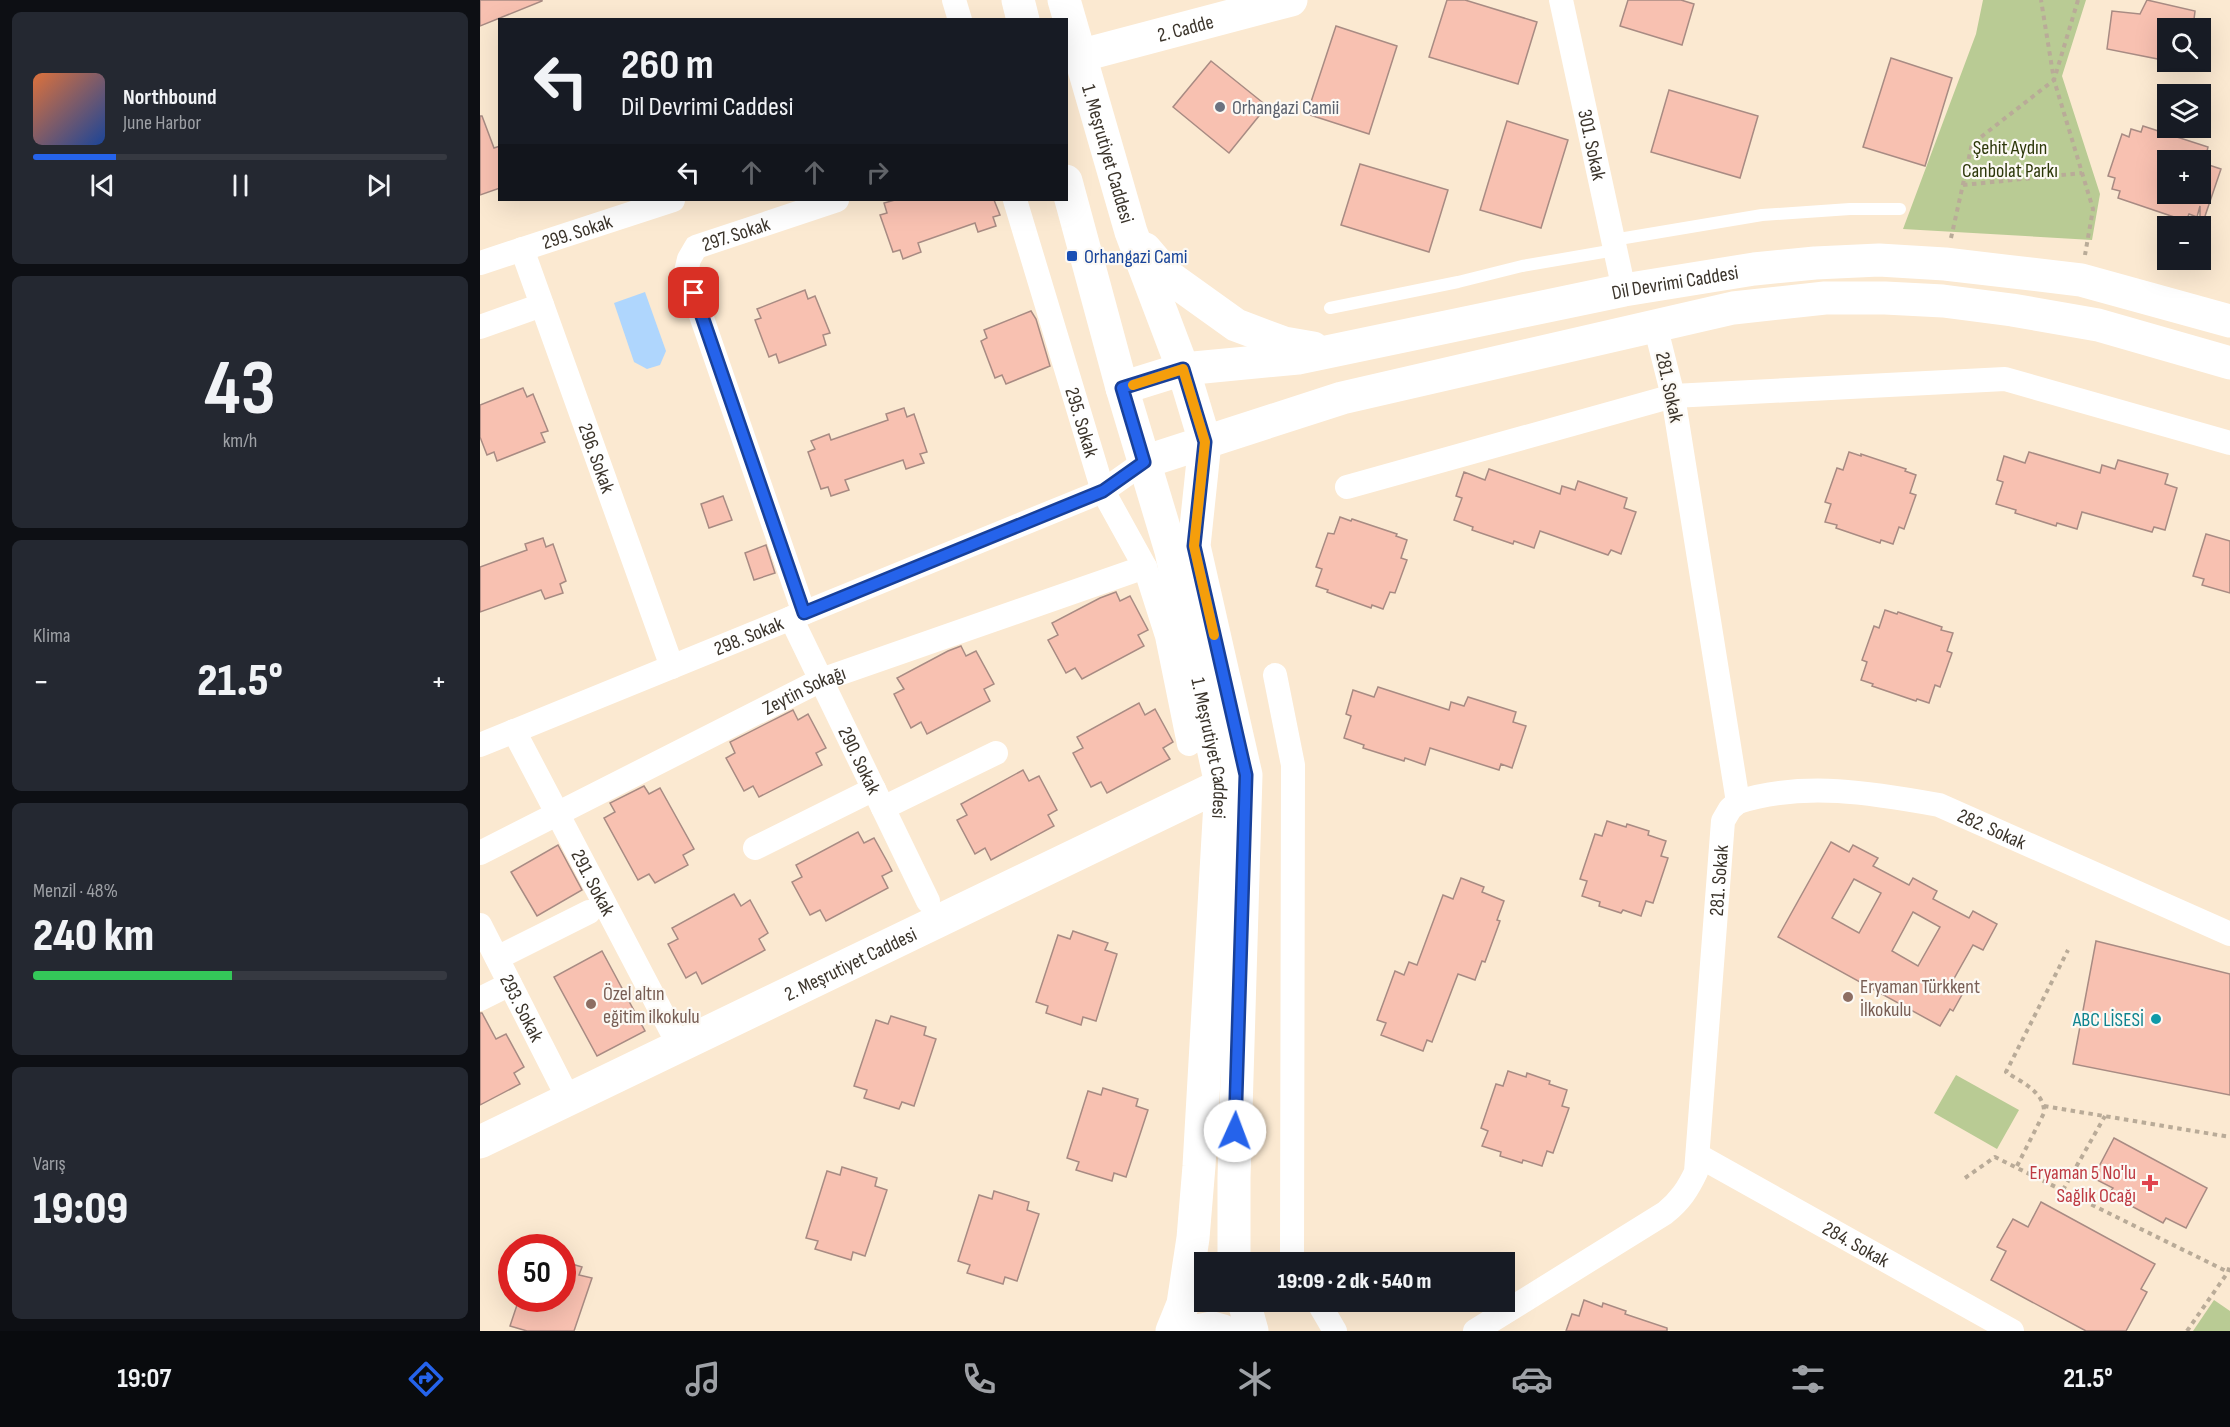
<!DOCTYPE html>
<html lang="tr">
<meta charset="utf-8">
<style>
:root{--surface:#171b24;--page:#242831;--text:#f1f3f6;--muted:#9ea1a6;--line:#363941;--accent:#2563eb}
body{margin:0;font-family:"Sofia Sans Condensed",sans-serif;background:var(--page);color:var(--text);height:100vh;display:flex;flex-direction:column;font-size:22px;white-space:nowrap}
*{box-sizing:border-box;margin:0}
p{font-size:20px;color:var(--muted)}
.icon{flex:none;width:33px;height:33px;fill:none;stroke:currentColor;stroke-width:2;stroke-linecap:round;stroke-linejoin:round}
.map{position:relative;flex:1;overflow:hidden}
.sheet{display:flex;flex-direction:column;gap:12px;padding:12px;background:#0d0f14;width:480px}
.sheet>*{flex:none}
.hud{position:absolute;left:18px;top:18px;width:570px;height:183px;border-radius:0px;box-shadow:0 6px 24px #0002;background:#171b24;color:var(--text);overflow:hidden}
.fabs{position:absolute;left:1677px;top:18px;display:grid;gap:12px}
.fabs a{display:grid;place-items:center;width:54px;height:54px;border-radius:0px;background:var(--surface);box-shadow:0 6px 24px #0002;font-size:30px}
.speed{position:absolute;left:18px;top:1234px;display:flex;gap:12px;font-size:30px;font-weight:700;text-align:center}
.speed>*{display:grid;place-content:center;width:78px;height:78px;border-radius:50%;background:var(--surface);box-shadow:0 6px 24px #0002;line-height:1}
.speed .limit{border:9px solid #d22;background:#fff;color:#111}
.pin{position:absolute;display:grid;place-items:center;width:51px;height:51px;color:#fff;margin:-26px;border-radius:12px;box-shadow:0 3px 9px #0006}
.me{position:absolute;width:66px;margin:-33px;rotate:2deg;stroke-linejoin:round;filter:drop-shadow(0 0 4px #0008)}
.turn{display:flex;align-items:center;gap:21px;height:126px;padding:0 24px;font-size:27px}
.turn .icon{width:78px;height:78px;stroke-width:2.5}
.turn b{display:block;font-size:42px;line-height:51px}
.lanes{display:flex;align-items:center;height:57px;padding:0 24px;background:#0003;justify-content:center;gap:30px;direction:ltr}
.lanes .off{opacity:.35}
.big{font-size:45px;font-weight:800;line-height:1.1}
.sheet .card{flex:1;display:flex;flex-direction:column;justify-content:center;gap:9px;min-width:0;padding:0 21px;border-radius:9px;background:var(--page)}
.sheet .dial{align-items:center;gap:0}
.dial b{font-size:78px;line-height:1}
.song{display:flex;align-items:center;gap:18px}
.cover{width:72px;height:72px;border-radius:9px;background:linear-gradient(135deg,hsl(20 70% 55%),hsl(220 70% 35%))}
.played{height:6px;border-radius:3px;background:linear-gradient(90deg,var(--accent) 20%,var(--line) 20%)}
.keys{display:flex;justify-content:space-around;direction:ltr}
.heat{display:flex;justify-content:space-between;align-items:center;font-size:33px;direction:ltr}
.charge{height:9px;border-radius:4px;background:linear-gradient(90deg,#34c759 48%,var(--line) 0)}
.trip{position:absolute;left:714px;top:1252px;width:321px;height:60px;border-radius:0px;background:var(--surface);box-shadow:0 6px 24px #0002;font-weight:800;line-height:60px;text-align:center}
.tab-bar{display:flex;height:96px;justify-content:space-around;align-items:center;background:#090b0e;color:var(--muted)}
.tab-bar .icon{width:42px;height:42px}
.tab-bar .current{color:var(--accent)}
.tab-bar b{font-size:27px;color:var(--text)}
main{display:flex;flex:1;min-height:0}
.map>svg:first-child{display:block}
.green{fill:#b9cb94}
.water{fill:#afd6fd}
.building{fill:#f8c1b1;stroke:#a88b83;stroke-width:1.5;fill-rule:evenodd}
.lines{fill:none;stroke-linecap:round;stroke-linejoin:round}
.path{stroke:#b9ab98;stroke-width:4;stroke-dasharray:4.5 4.5;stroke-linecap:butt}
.lane{stroke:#fff;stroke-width:12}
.street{stroke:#fff;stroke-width:24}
.secondary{stroke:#fff;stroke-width:33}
.route-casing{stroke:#184099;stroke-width:15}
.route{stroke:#2563eb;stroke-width:10}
.slow{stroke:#f59e0b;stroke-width:10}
.worship-dot{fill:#6b7280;stroke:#fcf9f4;stroke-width:2}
.transit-dot{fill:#1a4fb4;stroke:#fcf9f4;stroke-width:2}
.education-dot{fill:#8d6e63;stroke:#fcf9f4;stroke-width:2}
.culture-dot{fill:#0f9aa8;stroke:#fcf9f4;stroke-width:2}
.health-dot{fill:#e0444e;stroke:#fcf9f4;stroke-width:2}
.labels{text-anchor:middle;stroke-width:4.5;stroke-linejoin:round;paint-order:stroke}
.street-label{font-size:20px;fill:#3b342b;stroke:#fcf9f4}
.worship-label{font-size:20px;fill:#5b616d;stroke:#fcf9f4;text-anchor:start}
.park-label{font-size:20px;fill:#2d380a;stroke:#fcf9f4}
.transit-label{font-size:20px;fill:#164399;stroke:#fcf9f4;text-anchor:start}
.education-label{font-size:20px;fill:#785e54;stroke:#fcf9f4;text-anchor:start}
.culture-label{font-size:20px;fill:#0d838f;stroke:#fcf9f4;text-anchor:end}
.health-label{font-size:20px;fill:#be3a42;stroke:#fcf9f4;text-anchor:end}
</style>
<main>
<section class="sheet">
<div class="card">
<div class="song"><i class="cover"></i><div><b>Northbound</b><p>June Harbor</p></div></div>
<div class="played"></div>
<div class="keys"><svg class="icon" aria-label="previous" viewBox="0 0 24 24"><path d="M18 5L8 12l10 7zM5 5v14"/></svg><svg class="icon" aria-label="pause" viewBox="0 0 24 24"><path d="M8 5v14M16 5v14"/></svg><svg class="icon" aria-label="next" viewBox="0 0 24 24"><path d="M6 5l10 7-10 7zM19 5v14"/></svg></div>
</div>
<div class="card dial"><b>43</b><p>km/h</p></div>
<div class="card"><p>Klima</p>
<div class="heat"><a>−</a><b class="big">21.5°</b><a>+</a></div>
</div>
<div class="card"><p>Menzil · 48%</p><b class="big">240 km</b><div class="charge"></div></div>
<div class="card"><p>Varış</p><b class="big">19:09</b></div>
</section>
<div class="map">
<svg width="1750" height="1331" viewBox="0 0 1750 1331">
<rect width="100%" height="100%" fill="#fbe9d1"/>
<g class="green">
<path d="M1503 0H1606L1582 76 1620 194 1612 240 1423 229 1496 34Z"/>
<path d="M1476 1075 1539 1110 1517 1149 1454 1113Z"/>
<path d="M1734 1300 1750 1311V1331H1713Z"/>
</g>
<path class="water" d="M165 292 186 351 180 365 167 369 154 362 134 303Z"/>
<g class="building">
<path d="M0 0H62V1L0 26Z"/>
<path d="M967 0H985L1057 22 1038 84 949 57Z"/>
<path d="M1148 0H1201L1214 4 1202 45 1140 26Z"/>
<path d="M1667 0 1715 11 1713 28H1688V61L1627 49 1632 11 1660 14Z"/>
<path d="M856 26 917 46 889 134 827 114Z"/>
<path d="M1411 58 1472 78 1445 166 1383 147Z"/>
<path d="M731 61 787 106 749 153 693 107Z"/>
<path d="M1189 90 1278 116 1260 178 1171 152Z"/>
<path d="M0 116H2L14 148 20 146V188L0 195Z"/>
<path d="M1027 121 1088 140 1061 228 1000 210Z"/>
<path d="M1663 126 1728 147 1725 160H1688V194H1720V162L1741 169 1723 222 1720 221V206L1717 217 1709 214 1706 221 1638 198 1640 191 1632 189 1635 178 1628 176 1642 134 1649 137 1651 129 1661 132Z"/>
<path d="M880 164 968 190 949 252 861 225Z"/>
<path d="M415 200H514L520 215 513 217 516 226 498 232 495 223 438 243 441 252 423 259 420 250 413 252 400 215 407 213 404 203Z"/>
<path d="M325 290 328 299 335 296 350 333 343 335 346 345 299 363 296 354 289 357 275 320 281 318 277 309Z"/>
<path d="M551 311 556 319 570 366 526 384 522 375 515 378 501 341 507 338 504 330Z"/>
<path d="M43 388 47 397 53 394 68 431 61 433 65 442 17 461 14 452 7 455 0 437V405Z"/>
<path d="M424 408 427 417 434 414 447 452 440 454 444 463 426 469 423 460 365 480 369 490 351 496 348 487 341 489 328 452 335 449 331 441 349 434 351 440 408 420 406 414Z"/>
<path d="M1369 452 1381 456V454L1426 469 1425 471 1436 475 1430 493 1436 495 1424 529 1419 527 1413 544 1401 540 1400 543 1356 528 1357 525 1345 522 1351 504 1345 502 1357 468 1363 470Z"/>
<path d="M1549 452 1620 473 1622 465 1635 469 1638 460 1688 474 1685 484 1697 488 1685 530 1674 527 1672 532 1602 512 1597 529 1577 523 1576 526 1535 513 1536 510 1516 504 1523 482 1517 480 1524 456 1545 463Z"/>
<path d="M1009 469 1080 494 1082 486 1095 490 1098 481 1147 498 1144 508 1156 512 1141 554 1131 550 1128 555 1060 531 1054 548 1034 541 1033 544 992 530 993 527 974 520 982 498 976 496 984 472 1005 480Z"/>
<path d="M243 496 252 520 229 528 221 504Z"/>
<path d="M860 517 871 521 872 519 917 534 916 536 927 540 921 558 927 560 915 593 910 592 903 609 892 605 891 608 847 592 848 590 836 586 842 569 836 567 848 533 854 534Z"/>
<path d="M1726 534 1750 541V593L1722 585 1724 579 1713 576Z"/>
<path d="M63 538 66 547 73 544 86 581 80 584 83 593 65 599 61 590 0 612V567L47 550 45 544Z"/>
<path d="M286 545 295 573 274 580 265 553Z"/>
<path d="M636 592 640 601 650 596 668 630 658 635 664 646 602 679 595 668 586 673 568 640 578 635 572 623 620 598Z"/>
<path d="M1405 610 1417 614 1418 612 1462 627 1461 630 1473 633 1467 651 1472 653 1460 687 1455 685 1449 703 1437 699 1436 701 1392 686 1393 684 1381 680 1387 662 1382 660 1394 626 1399 628Z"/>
<path d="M481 646 486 656 496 651 514 684 504 689 510 701 447 734 441 722 431 728 414 694 424 689 417 678 468 651Z"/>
<path d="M898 687 969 710 971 702 984 706 988 697 1036 712 1033 722 1046 726 1032 768 1021 764 1019 770 950 748 945 765 925 758 924 761 883 748 884 745 864 738 871 716 866 714 873 690 894 697Z"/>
<path d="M659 703 665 715 675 709 693 742 683 748 690 759 627 793 621 782 611 787 593 753 603 748 597 737Z"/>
<path d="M313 710 318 720 328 714 346 748 336 753 342 765 279 797 273 786 264 791 246 758 255 753 250 742Z"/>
<path d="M543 770 549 781 559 776 577 810 568 815 574 826 511 860 505 848 495 854 477 820 487 815 481 804Z"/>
<path d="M164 786 169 794 180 788 214 849 203 855 208 865 175 883 169 874 158 880 124 818 135 812 130 803Z"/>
<path d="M1127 821 1146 827 1147 824 1169 831 1168 835 1186 841 1181 856 1188 858 1173 903 1166 901 1161 916 1143 910 1141 913 1119 906 1120 902 1102 896 1107 881 1100 879 1115 834 1122 836Z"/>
<path d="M378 832 384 843 394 838 408 863 412 871 402 876 408 888 346 921 340 910 330 915 312 882 322 877 316 865Z"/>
<path d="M1351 842 1369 852 1373 845 1398 858 1393 866 1429 885 1433 878 1457 891 1453 899 1489 918 1493 911 1517 924 1503 950 1493 945 1471 984 1484 991 1473 1011 1470 1009 1460 1026 1298 937ZM1374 879 1401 893 1379 933 1352 918ZM1433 912 1460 927 1438 966 1412 951Z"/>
<path d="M78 845 102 890 57 916 31 872Z"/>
<path d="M981 878 1004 887 1002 892 1024 901 1017 920 1020 921 1005 962 1002 961 995 980 978 974 952 1042 947 1040 943 1051 901 1035 906 1023 897 1020 915 971 924 975 929 962 937 965 963 895 973 899Z"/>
<path d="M254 894 261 906 270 900 288 933 279 939 285 950 222 984 216 972 206 978 188 944 198 939 192 928Z"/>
<path d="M593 931 628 943 625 950 637 954 616 1021 603 1017 601 1025 566 1013 568 1006 556 1002 578 935 590 939Z"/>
<path d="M1616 941 1750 974V1095L1593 1064Z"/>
<path d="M122 951 165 1031 117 1056 74 977Z"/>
<path d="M0 1013H2L16 1039 26 1034 44 1067 34 1073 40 1084 0 1105Z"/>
<path d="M411 1016 446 1027 444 1035 456 1039 434 1106 422 1102 419 1109 384 1098 387 1090 374 1086 396 1020 408 1024Z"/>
<path d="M1028 1071 1046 1077 1047 1073 1070 1081 1069 1084 1087 1090 1082 1106 1089 1108 1073 1153 1067 1151 1062 1166 1043 1160 1042 1163 1020 1156 1021 1152 1002 1146 1008 1131 1001 1128 1016 1084 1023 1086Z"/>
<path d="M623 1088 658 1099 656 1106 668 1110 646 1177 634 1173 632 1181 596 1170 599 1162 587 1158 608 1091 621 1095Z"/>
<path d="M1634 1138 1727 1188 1706 1228 1686 1218 1683 1223 1629 1194 1633 1188 1613 1178Z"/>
<path d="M362 1167 397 1178 395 1186 407 1190 385 1256 373 1252 371 1260 335 1249 338 1241 326 1238 347 1171 360 1175Z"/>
<path d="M514 1191 549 1202 547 1210 559 1214 537 1281 525 1277 523 1284 487 1273 490 1265 478 1261 499 1195 512 1199Z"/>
<path d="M1561 1202 1675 1264 1661 1289 1667 1292 1646 1331H1606L1511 1280 1526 1251 1517 1247 1533 1219 1548 1227Z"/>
<path d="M82 1261 102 1267 99 1275 112 1278 94 1331H47L30 1326 39 1299H82Z"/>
<path d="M1104 1300 1122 1307 1123 1303 1146 1311 1145 1314 1187 1328V1331H1086L1092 1314 1099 1316Z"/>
</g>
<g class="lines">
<g class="path">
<path d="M1598 0 1574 80 1613 209 1605 255"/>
<path d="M1483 185 1602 173"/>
<path d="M1471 238 1492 144 1574 80 1561 0"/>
<path d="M1564 1106 1750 1137"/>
<path d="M1537 1166 1564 1113C1565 1092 1541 1082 1526 1072L1588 950"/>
<path d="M1485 1178 1515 1157 1748 1272"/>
<path d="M1583 1190 1625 1116"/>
<path d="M1707 1331 1748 1272 1750 1265"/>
</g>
<g class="lane">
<path d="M1133 240 1282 215 1370 209H1420"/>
<path d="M850 308 978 282 1042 266 1135 250"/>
</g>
<g class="street">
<path d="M474 0 480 20"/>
<path id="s1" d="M1081 0 1144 290"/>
<path id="s2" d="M535 200 623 491 665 567 687 636 709 744"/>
<path id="s3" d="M42 249 192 667"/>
<path id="s4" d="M0 263 193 200"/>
<path d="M0 327 62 305"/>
<path d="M867 487 1193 396 1525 379 1750 443"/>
<path id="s5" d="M324 613 206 272 209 259 216 247 357 200"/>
<path id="s6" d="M311 618 448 901"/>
<path d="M795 675 813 765 812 1257 816 1263"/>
<path id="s7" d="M34 731 193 1034"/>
<path id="s8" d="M0 745 623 491 664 462"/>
<path id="s9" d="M1258 802C1323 781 1393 793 1459 805L1750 934"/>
<path d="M403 808 516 753"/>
<path d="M275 848 394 789"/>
<path id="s10" d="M0 853 341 680 665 567"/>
<path id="s11" d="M0 925 85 1092"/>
<path d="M17 958 109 912"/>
<path d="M0 999 30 984"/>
<path id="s12" d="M1219 1156 1532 1331"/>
<path d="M838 1302 855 1331"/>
<path id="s13" d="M995 1331 1185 1213C1200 1201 1208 1189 1216 1172L1243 821 1250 809 1258 802 1193 396 1175 325"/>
</g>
<g class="secondary">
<path d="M538 0 543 20"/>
<path id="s14" d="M584 0 651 232 703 369 725 442 714 546 766 775 754 1178V1263"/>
<path id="s15" d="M599 56 811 0"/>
<path id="s16" d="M586 181 642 388 691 551 741 785 719 1166 713 1238 703 1304 692 1331"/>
<path d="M665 249 689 277 756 325 804 343 833 348"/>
<path id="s17" d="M642 388 703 369 818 358 1144 290 1274 269 1335 263 1399 260 1465 264 1601 280 1750 321"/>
<path d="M664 462 862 398 1253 308 1345 298H1405L1463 301 1532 310 1618 325 1750 363"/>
<path id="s18" d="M0 1142 741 785"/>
<path d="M764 1302 772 1331"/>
<path d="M717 1331 732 1328 743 1331"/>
</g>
</g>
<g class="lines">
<g class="route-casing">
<path id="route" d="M214 293 324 613 623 491 664 462 642 388 703 369 725 442 714 546 766 775 755 1131"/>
</g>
<use href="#route" class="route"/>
<path class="slow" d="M653 385 703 369 725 442 714 546 734 635"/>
</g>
<circle class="worship-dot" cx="740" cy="107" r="6"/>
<rect class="transit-dot" x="586" y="250" width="12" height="12" rx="3"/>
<g class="education-dot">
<circle cx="1368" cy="997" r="6"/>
<circle cx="111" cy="1004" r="6"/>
</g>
<circle class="culture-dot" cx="1676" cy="1019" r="6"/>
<path class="health-dot" d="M1667 1174h6v6h6v6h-6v6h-6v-6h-6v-6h6z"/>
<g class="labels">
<g class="street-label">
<text dy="7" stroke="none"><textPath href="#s15" startOffset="110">2. Cadde</textPath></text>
<text dy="7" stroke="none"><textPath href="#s1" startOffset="148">301. Sokak</textPath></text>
<text dy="7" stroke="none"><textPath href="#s14" startOffset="160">1. Meşrutiyet Caddesi</textPath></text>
<text dy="7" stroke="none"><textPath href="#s4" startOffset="102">299. Sokak</textPath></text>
<text dy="7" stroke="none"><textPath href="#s5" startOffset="430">297. Sokak</textPath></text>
<text dy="7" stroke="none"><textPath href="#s17" startOffset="564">Dil Devrimi Caddesi</textPath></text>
<text transform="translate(1190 387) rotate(78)" y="7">281. Sokak</text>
<text dy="7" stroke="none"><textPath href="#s2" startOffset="232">295. Sokak</textPath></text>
<text dy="7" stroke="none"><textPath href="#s3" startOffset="222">296. Sokak</textPath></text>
<text dy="7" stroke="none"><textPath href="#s8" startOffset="290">298. Sokak</textPath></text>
<text dy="7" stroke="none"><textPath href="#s10" startOffset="363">Zeytin Sokağı</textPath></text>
<text dy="7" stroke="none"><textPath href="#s16" startOffset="586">1. Meşrutiyet Caddesi</textPath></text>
<text dy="7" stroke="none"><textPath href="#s6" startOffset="158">290. Sokak</textPath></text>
<text dy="7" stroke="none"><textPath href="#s9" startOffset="261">282. Sokak</textPath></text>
<text dy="7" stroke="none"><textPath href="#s13" startOffset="568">281. Sokak</textPath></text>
<text dy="7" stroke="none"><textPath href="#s7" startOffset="171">291. Sokak</textPath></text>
<text dy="7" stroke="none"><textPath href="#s18" startOffset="411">2. Meşrutiyet Caddesi</textPath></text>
<text dy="7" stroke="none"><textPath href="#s11" startOffset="93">293. Sokak</textPath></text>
<text dy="7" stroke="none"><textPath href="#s12" startOffset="180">284. Sokak</textPath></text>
</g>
<g class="worship-label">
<text x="752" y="114">Orhangazi Camii</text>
</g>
<g class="park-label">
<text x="1530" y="154">Şehit Aydın<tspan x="1530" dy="23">Canbolat Parkı</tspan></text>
</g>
<g class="transit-label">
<text x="604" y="263">Orhangazi Cami</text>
</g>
<g class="education-label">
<text x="1380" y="993">Eryaman Türkkent<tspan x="1380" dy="23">İlkokulu</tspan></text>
<text x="123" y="1000">Özel altın<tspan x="123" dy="23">eğitim ilkokulu</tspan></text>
</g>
<g class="culture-label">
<text x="1664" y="1026">ABC LİSESİ</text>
</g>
<g class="health-label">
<text x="1656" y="1179">Eryaman 5 No'lu<tspan x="1656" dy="23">Sağlık Ocağı</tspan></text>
</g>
</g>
</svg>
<div class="fabs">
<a><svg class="icon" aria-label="search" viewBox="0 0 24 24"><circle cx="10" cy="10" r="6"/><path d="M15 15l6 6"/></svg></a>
<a><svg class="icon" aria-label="layers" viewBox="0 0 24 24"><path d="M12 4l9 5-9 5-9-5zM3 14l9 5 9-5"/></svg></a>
<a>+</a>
<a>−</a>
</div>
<div class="speed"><div class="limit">50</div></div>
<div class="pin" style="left:214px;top:293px;background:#d93025"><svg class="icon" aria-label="arrive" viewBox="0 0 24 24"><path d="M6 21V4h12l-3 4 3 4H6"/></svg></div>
<svg class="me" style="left:755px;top:1131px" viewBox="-20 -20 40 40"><circle r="19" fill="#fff"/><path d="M0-13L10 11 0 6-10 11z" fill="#2563eb"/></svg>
<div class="trip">19:09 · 2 dk · 540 m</div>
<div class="hud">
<div class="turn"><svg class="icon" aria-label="left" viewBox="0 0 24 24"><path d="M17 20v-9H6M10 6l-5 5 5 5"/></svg><div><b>260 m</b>Dil Devrimi Caddesi</div></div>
<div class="lanes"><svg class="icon" aria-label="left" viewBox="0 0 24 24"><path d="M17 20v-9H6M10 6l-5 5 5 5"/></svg><svg class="icon off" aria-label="ahead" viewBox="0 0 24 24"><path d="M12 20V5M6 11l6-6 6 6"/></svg><svg class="icon off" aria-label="ahead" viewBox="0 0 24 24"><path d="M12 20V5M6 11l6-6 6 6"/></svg><svg class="icon off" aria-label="right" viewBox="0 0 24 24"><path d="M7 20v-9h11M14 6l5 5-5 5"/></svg></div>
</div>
</div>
</main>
<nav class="tab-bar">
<b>19:07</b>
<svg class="icon current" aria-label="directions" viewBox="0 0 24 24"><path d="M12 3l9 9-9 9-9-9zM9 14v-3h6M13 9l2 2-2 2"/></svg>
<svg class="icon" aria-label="music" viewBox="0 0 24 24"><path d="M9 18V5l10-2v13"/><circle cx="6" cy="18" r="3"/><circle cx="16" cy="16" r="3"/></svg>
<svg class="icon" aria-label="phone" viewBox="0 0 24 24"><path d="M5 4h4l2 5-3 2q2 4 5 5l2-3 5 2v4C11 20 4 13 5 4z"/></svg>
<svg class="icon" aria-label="climate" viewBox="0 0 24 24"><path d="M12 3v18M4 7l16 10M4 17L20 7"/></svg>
<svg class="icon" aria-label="car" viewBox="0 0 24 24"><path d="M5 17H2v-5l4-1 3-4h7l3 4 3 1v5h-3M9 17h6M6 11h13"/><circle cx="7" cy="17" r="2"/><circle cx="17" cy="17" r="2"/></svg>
<svg class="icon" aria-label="filters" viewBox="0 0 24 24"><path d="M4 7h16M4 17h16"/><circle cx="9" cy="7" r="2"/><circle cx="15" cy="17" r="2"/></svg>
<b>21.5°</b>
</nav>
